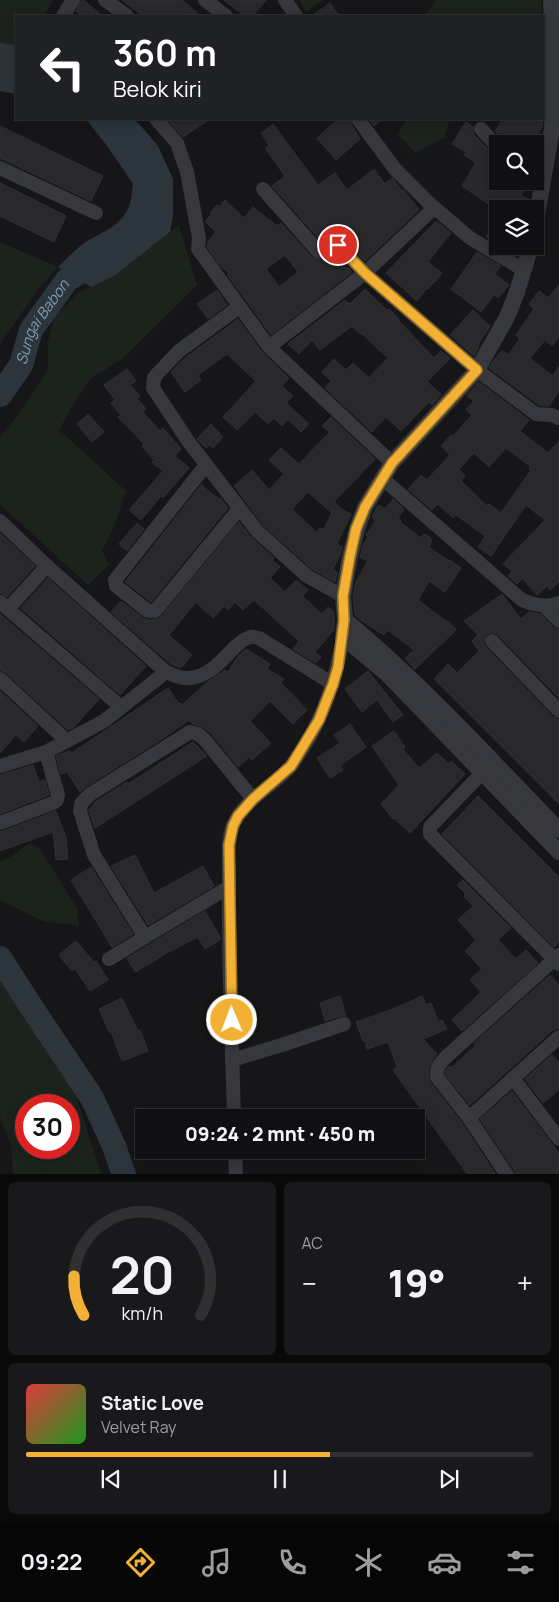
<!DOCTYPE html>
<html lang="id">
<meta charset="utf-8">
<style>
:root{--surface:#101012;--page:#19191b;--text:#f1f3f6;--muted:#9c9d9f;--line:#303032;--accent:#f2b134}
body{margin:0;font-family:Manrope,sans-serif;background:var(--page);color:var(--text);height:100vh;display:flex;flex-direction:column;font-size:19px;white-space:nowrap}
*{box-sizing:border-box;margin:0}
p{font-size:16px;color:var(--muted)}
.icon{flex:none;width:28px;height:28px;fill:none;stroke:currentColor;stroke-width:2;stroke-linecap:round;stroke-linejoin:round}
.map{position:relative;height:1174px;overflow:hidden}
.details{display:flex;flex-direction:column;gap:8px;padding:8px;background:#09090a;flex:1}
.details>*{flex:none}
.banner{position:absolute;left:15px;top:15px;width:530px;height:105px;border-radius:0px;box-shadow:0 2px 12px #0003,0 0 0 1px var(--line);background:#202124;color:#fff;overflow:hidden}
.tools{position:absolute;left:489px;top:135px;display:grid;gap:10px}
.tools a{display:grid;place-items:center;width:55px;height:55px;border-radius:0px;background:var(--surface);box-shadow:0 2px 12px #0003,0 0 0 1px var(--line);font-size:25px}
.speed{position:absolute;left:15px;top:1094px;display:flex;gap:10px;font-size:25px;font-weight:700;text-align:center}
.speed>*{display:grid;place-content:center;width:65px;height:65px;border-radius:50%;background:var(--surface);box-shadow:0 2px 12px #0003,0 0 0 1px var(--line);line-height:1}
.speed .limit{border:8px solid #d22;background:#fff;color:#111}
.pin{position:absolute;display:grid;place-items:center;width:42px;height:42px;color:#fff;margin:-21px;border:2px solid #fff;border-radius:50%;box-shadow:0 1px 5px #0007}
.me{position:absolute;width:55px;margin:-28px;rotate:359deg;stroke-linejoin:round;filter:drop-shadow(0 0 4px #0008)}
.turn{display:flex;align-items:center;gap:18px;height:105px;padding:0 15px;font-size:22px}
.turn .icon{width:65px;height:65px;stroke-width:2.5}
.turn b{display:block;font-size:35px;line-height:42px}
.big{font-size:38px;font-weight:800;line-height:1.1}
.details .card{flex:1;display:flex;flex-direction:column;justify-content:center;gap:8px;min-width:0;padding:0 18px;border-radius:8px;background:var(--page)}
.details .dial{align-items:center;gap:0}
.dial svg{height:130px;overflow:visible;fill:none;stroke:var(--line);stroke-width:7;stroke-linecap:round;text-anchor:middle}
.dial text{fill:var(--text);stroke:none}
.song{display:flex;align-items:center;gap:15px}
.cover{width:60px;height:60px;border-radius:8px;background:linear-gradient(135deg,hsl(0 70% 55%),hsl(120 70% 35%))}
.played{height:5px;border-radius:2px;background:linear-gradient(90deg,var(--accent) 60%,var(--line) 60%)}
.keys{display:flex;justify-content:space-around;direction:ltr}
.heat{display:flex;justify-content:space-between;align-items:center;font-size:28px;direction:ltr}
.details .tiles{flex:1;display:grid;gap:8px;grid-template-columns:1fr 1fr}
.card:last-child{grid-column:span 2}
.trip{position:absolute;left:135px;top:1109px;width:290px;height:50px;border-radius:0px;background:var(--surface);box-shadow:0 2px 12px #0003,0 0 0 1px var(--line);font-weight:800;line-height:50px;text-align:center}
.menu{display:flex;height:80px;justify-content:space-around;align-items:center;background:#060607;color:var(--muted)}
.menu .icon{width:35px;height:35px}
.menu .active{color:var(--accent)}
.menu b{font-size:22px;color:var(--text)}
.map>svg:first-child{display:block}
.green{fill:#1c231d;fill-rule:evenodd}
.water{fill:#2c353c}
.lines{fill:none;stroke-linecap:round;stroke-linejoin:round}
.river{stroke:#2c353c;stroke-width:24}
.building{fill:#29292c;stroke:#303034;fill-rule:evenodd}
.minor{stroke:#37383d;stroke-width:14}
.tertiary{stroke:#37383d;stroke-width:16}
.route-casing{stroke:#9d7322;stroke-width:12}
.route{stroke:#f2b134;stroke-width:9}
.labels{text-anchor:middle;stroke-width:5;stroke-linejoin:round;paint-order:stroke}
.water-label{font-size:15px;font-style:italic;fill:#7f9bb3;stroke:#111113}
</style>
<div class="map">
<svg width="559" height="1175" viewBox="0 0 559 1175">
<rect width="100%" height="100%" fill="#161618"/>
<g class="green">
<path d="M0 0H53L44 16H16V45L0 43Z"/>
<path d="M299 0H323L306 12Z"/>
<path d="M436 0H541L542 16H425Z"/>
<path d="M407 119H450L444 138 415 153 398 134Z"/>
<path d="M179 225 197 285 122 359 90 379 71 408 59 430 126 491 114 527 102 551 109 564 88 585 0 504V436L15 419 43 378 48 367V341L55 316 78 293 114 276Z"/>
<path d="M0 242 58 267 38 289 0 344Z"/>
<path d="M30 843 40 849 77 908 79 926 43 921 0 900V862L12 856Z"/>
<path d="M0 980 74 1089 101 1174H13L11 1146 0 1117ZM26 1105H69V1148H26Z"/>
</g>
<g class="water">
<path d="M0 43 16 45V94L0 91Z"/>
<path d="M86 119H133L140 125 158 146 173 179V216L170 232 114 276 91 287 58 267C67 258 77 248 87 241 104 231 124 225 130 203 132 197 132 190 133 184L108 147Z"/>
</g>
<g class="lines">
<g class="river">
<path id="s1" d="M0 395 21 365 31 330 67 280 100 260"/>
<path d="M0 958 32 1008 92 1098 114 1146 124 1175"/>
</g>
</g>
<g class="building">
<path d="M82 0H83L103 16H82L76 11Z"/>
<path d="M122 0H182L201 16H143Z"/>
<path d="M224 0H266L253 16H244Z"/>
<path d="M330 3 339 16H312Z"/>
<path d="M167 119H210L183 137Z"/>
<path d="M338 119H349L351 124 360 139 336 160 317 138Z"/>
<path d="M369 119H383L374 126Z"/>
<path d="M503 119H542V127L536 137 540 139 539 144H507L505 138 495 131Z"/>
<path d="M466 122 473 127 474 135 487 148 498 153V181H530L521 195 529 200 527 209H496L462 186 476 163 464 155 466 152 452 144Z"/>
<path d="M273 124 318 185 335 173 347 190 374 169 385 184 392 178 403 191 404 190 419 210 365 261 341 237H335L321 241 272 186 285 176 265 148 269 145 261 133Z"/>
<path d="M0 126 103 176 91 201 0 158Z"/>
<path d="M0 183 66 216 54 242 0 216Z"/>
<path d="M225 200 244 218 253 207 277 226 281 223 312 257 320 259 335 255 352 272 271 335 227 274 229 273 221 267 207 247 208 241 216 232 205 221 212 214 210 213 217 205 219 207ZM285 255 298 272 279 287 266 269Z"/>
<path d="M498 218V244L486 237Z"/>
<path d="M436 221 451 233 428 262 442 273 435 282H434L428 289 427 288 417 301 386 273Z"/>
<path d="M501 246H516L512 252Z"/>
<path d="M477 252 501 266 495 274 509 285 498 298 494 295 481 312 451 289Z"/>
<path d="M559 285V337L552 346 545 340 530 358 553 376 559 366V391L549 406 539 405 489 368 494 360 502 351 508 355 520 339 516 335 534 309 529 304 539 291 548 298Z"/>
<path d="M365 289 387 310 389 309 399 319 398 320 434 358 441 351 450 358 427 382 441 394 432 405 429 402 401 431 386 417 372 432 325 388 331 381 322 372 334 359 346 370 353 363 369 378 388 358 362 334V335L352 326 320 350 312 340 299 354 288 344 345 300 350 304Z"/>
<path d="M217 290 227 305 208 319 197 304Z"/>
<path d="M473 310 490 326 478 345 479 346 474 356 450 335Z"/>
<path d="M238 319 262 352 289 378 282 386 293 396 286 403 309 424 301 432 288 419 282 426 274 418 268 424 255 412 237 430 223 417 256 381 227 354 198 375 201 380 185 392 171 372 185 358Z"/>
<path d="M127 369 136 381 130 385 140 396 137 398 146 409 143 412 160 431 163 428 181 449 175 456 189 468 163 498 161 496 141 520 129 510 163 471 152 462 154 460 142 446 144 444 118 417 121 415 111 403 115 400 104 385Z"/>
<path d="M479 382 529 420 520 431 548 453 559 441V582L550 590 547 586 537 595 522 578 517 584 508 576 512 571 503 564 545 520 526 505 491 556 478 547 485 536 456 515 453 518 438 504 432 510 408 489 421 475 427 480 450 455 441 446 451 435 453 436 472 415 466 410 474 401 467 396ZM506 448 531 467 529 469 531 470 501 513 489 504 487 506 461 481 465 476 459 469 474 453 489 467Z"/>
<path d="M88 414 104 432 92 442 77 424Z"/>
<path d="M331 417 375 459 334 502 343 510 351 514 337 544 342 547 340 555 333 569 337 572 335 582 312 569 263 525 234 486 252 470 269 490 284 474 269 460 281 448 299 464 330 432 322 426ZM308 492 332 513 324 529 320 528 317 533 292 509Z"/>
<path d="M211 424 223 437 213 448 209 445 206 448 197 439Z"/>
<path d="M201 485 219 499 220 498 228 508 151 602 125 582Z"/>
<path d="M393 499 404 509 398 518 401 521 400 522 421 538 424 534 431 538V543L429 547 449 561 450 560 461 568 445 592 429 581 418 600 447 622 448 621 456 630 415 669 405 658 414 650 388 630 384 635 362 621 355 615 353 596 356 582 368 561 360 557 363 545 368 537 366 535 376 520 372 518 378 505 385 509Z"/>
<path d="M239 522 251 537 274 558 272 560 280 567 270 578 285 592 296 580 308 590 302 596 322 614 328 607 334 612V630L315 652 321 657 316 663 293 649 299 641 254 600 243 610 235 602 228 610 224 606 213 618 196 602 169 635 192 655 181 668 171 664 111 612 121 601 143 618 148 620 159 619Z"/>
<path d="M137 523 144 529 127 551 119 544Z"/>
<path d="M0 533 35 566 7 597 0 593Z"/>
<path d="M48 578 146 666 120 695 21 608Z"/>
<path d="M502 594 521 619 529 612 540 614 553 627 559 630V698L498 635 494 633H489L486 635 483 643 486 647 553 717 559 720V804L434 679 448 664 457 673 479 651 472 641 478 635 464 621Z"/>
<path d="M0 614 99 699 73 728 68 730 6 673 0 670Z"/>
<path d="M246 649 270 664 267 669 284 679 281 683 307 710 293 724 270 701 250 721 271 743 252 760 249 757 238 767 211 733 203 727 193 724 189 720 159 741 84 788 80 792 67 772 61 774 56 756 69 751 72 753 168 688 179 704 180 703 182 705 206 683 225 670 228 672 238 656Z"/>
<path d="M368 671 403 715 393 722 377 700 362 712 345 689Z"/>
<path d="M0 691 38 726 24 742 16 735 0 753Z"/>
<path d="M350 724 366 747 340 766 343 770 330 778 317 758 340 743 334 735Z"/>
<path d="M394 731 405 747 403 749 419 768 437 753 449 764 451 761 465 774 410 833 394 818 393 819 381 804 399 785 372 746Z"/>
<path d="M193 742 207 756 95 828 89 810 95 802 127 782 128 784Z"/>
<path d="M33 765 39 782 45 780 49 795 0 814V775Z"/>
<path d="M478 796 559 877V942L554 947 442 834Z"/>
<path d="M56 811 66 838 68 859 56 860 53 832 0 851V832Z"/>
<path d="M135 855 154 893 203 866 214 886 148 925 111 866Z"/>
<path d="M91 867 133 934 112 947 71 880Z"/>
<path d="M463 880 511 928 498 940 516 959 526 950 538 963 462 1031 452 1020 481 992 470 980 482 969 465 951 476 940 458 920 473 906 464 896 466 894 457 885Z"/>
<path d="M205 911 220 937V940L205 949 198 937 161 956V957L135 972 127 958Z"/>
<path d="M76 941 94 962 96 961 108 980 90 991 75 969 72 971 59 955Z"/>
<path d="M550 975 559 985V1028L553 1030 470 1105 445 1074 446 1070 450 1066 451 1068 461 1059 476 1045 474 1043Z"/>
<path d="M340 996 346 1016H341L325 1021 320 1003Z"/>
<path d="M422 996 426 1005 431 1003 438 1021 442 1020 447 1029 423 1039 437 1054 432 1061 428 1069V1075L430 1082 462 1123 496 1175H468L393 1070 397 1067 388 1042 367 1049 365 1040 363 1041 356 1022 393 1009Z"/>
<path d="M122 998 138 1031 140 1030 148 1051 122 1061 111 1032H109L99 1009Z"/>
<path d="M552 1055 559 1062V1090L543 1103 525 1079Z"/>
<path d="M512 1091 559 1153V1175H516L514 1170 480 1119Z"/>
</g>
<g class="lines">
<g class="minor">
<path d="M105 0 127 16"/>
<path d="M205 0 226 16"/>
<path d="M285 0 296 16"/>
<path d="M63 16 73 0"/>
<path d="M156 119 177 143 187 172 199 238 198 249 269 347 392 463"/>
<path d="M358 119 395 169 429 203 470 238 524 270"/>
<path d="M481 129 493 142 498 144"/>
<path d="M0 168 96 213"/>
<path d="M263 189 318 251 338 245 365 273 477 370 536 414 552 415 559 418"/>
<path d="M239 307 179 351 157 374 154 378 153 388 188 441 257 531 307 576 343 596"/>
<path d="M269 347 365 273 434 208"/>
<path d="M206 465 115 580 116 586 148 611H155L239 509"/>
<path d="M383 479 522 600C534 605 546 608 559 603"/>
<path d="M0 521 47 566 166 672C174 675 181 679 189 678 209 677 222 660 235 647 239 644 243 639 248 638 251 636 255 637 259 638L333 684"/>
<path d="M0 602 121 707"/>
<path d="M544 606 559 621"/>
<path d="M8 609 47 566"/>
<path d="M492 641 559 711"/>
<path d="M0 679 67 741"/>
<path d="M0 766 46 752"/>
<path d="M482 773 430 827V834L559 964"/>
<path d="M0 823 53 803 57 800 58 795 46 752 104 721 166 672"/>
<path d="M229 887 145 937 94 855 80 811 81 804 89 795 190 732 198 734 205 740 253 799"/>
<path d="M109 959 145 937"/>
<path d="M232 1060 285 1044 344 1024"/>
<path d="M513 1078 559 1139"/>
<path d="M234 1118C232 1040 228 963 229 886 230 866 226 843 233 825 245 798 273 787 291 766 295 761 298 755 302 750 325 714 336 678 343 637"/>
<path d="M469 1118 559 1037"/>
<path d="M235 1150 236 1175"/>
<path d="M507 1175 469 1118 437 1077C435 1068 441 1063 446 1057L559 955"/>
</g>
<g class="tertiary">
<path d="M535 226 552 129 554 86 551 0"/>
<path d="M531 246 517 292 507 317 477 370 392 463 365 507 357 529 350 556 343 596 345 620 343 637 386 673 559 852"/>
<path d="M345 620C422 684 489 758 559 830"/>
</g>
</g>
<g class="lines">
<g class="route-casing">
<path id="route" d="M232 1020 229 845 233 826 238 816 253 799 291 766 319 720 333 684 338 667 344 620 343 596 350 556 356 529 365 507 392 463 477 370 365 273 338 245"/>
</g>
<use href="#route" class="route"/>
</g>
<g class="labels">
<g class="water-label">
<text dy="5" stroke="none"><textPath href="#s1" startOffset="85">Sungai Babon</textPath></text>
</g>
</g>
</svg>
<div class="tools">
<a><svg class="icon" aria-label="search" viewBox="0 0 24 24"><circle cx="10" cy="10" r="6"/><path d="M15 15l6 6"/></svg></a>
<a><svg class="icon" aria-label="layers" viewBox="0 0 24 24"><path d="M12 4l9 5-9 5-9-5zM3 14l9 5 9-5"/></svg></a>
</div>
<div class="speed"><div class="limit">30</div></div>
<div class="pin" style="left:338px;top:245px;background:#d93025"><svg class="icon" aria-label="arrive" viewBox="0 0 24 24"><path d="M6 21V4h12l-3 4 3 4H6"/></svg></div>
<svg class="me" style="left:232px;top:1020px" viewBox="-20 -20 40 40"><circle r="17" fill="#f2b134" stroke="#fff" stroke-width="3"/><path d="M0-11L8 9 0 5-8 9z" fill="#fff"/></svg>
<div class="trip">09:24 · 2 mnt · 450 m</div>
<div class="banner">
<div class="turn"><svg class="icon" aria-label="left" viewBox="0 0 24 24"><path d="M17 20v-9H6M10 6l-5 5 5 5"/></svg><div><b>360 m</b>Belok kiri</div></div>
</div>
</div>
<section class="details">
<div class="tiles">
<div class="card dial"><svg viewBox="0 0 100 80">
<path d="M14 69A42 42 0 1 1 86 69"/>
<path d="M14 69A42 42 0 0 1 8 45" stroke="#f2b134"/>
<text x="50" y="56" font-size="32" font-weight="700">20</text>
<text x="50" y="72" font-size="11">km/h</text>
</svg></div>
<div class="card"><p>AC</p>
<div class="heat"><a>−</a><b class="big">19°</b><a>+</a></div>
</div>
<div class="card">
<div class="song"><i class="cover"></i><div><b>Static Love</b><p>Velvet Ray</p></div></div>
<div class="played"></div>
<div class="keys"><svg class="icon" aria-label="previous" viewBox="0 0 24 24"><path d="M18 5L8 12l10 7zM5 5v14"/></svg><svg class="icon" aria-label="pause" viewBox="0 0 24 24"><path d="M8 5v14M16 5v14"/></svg><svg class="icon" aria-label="next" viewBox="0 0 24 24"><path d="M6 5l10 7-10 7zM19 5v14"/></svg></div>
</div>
</div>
</section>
<nav class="menu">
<b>09:22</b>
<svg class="icon active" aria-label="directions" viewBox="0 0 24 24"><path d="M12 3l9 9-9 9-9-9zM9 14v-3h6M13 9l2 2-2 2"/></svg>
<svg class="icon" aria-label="music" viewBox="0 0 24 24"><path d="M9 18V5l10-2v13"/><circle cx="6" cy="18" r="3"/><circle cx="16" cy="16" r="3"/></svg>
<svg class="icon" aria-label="phone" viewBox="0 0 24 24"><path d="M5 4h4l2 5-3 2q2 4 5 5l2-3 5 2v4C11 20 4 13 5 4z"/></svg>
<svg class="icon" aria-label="climate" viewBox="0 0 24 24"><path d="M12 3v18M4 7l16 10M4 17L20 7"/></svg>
<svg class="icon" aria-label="car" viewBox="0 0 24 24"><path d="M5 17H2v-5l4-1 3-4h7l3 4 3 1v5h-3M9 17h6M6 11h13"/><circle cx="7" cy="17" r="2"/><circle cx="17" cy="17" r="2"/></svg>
<svg class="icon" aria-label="filters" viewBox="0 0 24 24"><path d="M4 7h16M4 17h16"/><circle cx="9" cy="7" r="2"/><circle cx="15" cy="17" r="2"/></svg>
</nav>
